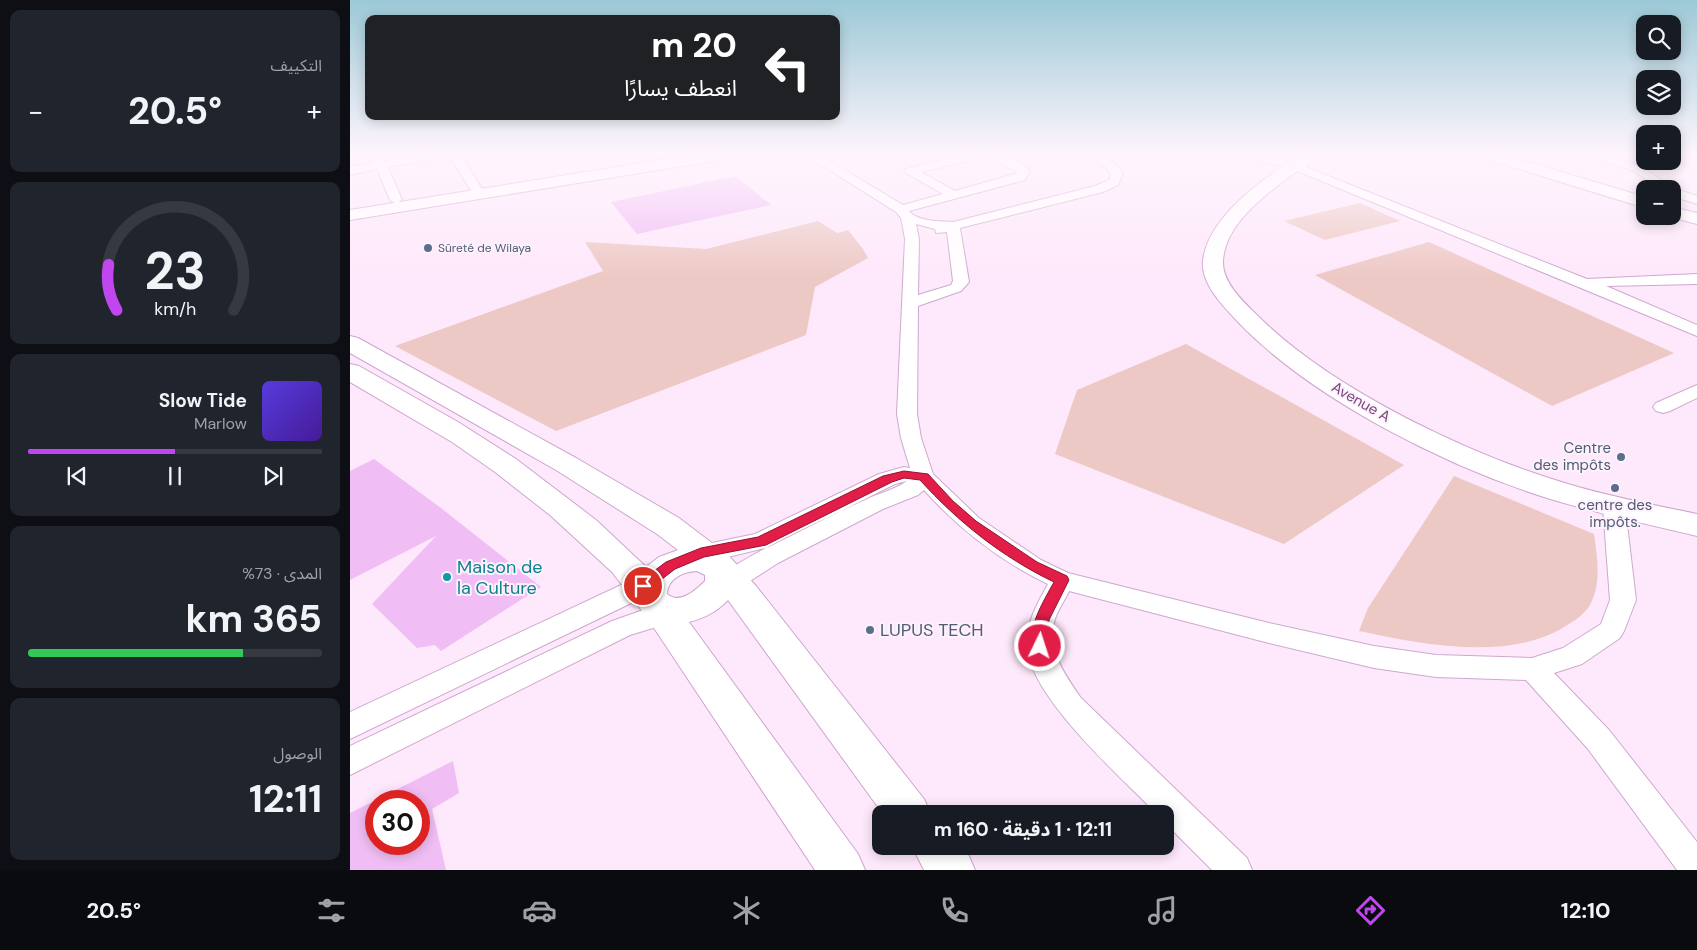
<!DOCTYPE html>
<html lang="ar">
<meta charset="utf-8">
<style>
:root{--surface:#171b24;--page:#20242c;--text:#f1f3f6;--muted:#9ea1a6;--line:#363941;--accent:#c246ef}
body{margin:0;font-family:"DM Sans","Noto Sans Arabic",sans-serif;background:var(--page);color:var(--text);direction:rtl;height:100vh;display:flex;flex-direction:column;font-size:19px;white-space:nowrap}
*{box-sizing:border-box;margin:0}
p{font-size:16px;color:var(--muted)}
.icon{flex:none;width:28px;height:28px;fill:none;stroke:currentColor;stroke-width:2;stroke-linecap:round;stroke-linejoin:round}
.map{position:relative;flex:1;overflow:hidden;direction:ltr}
.details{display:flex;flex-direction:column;gap:10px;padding:10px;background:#0d0f14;width:350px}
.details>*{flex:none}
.guide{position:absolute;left:15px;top:15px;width:475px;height:105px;border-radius:10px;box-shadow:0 2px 12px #0003;direction:rtl;background:#202124;color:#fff;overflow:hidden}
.controls{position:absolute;left:1286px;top:15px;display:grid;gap:10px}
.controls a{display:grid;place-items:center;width:45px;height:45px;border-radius:10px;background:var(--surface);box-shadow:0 2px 12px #0003;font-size:25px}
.speed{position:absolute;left:15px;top:790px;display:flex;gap:10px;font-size:25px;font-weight:700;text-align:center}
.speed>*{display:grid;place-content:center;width:65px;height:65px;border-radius:50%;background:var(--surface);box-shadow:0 2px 12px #0003;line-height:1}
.speed .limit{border:8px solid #d22;background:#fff;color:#111}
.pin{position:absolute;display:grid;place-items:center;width:42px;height:42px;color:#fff;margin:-21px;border:2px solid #fff;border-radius:50%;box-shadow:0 1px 5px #0007}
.me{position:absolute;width:55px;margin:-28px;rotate:4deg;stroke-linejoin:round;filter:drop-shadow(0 0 4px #0008)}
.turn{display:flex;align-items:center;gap:18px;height:105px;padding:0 20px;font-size:22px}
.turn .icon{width:65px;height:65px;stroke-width:2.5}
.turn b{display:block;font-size:35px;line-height:42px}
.big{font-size:38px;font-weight:700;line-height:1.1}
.details .tile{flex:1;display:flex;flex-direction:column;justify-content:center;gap:8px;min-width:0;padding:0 18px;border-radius:10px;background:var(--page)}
.details .dial{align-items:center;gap:0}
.dial svg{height:130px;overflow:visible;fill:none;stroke:var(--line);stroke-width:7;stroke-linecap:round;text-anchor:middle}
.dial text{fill:var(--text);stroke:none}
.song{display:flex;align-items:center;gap:15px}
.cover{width:60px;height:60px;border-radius:8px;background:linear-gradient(135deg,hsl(250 70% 55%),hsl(260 70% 35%))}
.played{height:5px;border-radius:2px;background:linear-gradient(90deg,var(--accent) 50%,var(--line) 50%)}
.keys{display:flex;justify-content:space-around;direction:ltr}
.heat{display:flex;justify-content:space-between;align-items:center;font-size:28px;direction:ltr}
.charge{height:8px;border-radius:4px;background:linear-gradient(90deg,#34c759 73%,var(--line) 0)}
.trip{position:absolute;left:522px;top:805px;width:302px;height:50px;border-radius:10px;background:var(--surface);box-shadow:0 2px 12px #0003;font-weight:700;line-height:50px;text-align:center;direction:rtl}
.menu{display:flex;height:80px;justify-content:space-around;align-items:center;background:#090b0e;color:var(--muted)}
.menu .icon{width:35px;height:35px}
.menu .active{color:var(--accent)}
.menu b{font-size:22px;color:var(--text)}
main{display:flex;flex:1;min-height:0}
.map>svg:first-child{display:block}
.green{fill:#edc9c5}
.building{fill:#f0bef5;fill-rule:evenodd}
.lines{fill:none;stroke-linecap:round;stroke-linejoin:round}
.street-casing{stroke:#cda9cf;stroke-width:2}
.secondary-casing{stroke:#cea5d0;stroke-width:2}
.street{fill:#fff;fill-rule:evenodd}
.secondary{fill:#fff;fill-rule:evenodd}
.route{fill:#e11d48;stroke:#92132f}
.service-dot{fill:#5c6f8a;stroke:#fff0fd;stroke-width:2}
.culture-dot{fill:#0f9aa8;stroke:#fff0fd;stroke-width:2}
.labels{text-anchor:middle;stroke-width:4;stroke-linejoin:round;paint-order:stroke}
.far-service-label{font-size:12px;fill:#4e5e75;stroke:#fff0fd;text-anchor:start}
.street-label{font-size:15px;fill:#74497a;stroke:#fff0fd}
.service-label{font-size:15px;fill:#4e5e75;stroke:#fff0fd;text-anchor:end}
.near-culture-label{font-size:18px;fill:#0d838f;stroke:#fff0fd;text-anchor:start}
.near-service-label{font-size:18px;fill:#4e5e75;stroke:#fff0fd;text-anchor:start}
</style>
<main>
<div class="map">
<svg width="1347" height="870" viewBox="0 0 1347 870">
<rect width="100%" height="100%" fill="#fee8fb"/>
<g class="green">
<path d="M1010 203 1050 221 975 240 934 221Z"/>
<path d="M468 221 487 233 498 230 513 249 518 258 465 287 456 335 206 431 45 346 253 271 235 242 356 249Z"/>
<path d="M1079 242 1324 353 1202 406 965 275Z"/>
<path d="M836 344 1054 465 934 544 705 454 727 390Z"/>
<path d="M1104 476 1244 534C1247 557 1252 583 1240 605 1234 615 1224 621 1214 627 1157 662 1071 644 1009 631L1018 608Z"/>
</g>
<g class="building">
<path d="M386 176 421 205 287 234 261 202Z"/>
<path d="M24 459 91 508 191 587 91 651 85 645 67 648 22 604 86 536 0 580V471Z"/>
<path d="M103 761 109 793 82 809 96 870H0V813ZM26 801H69V844H26Z"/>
</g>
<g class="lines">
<g class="street-casing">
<g id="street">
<path d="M18 154H28L34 161 74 154H98L92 157 38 167 52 200 46 204 40 200 27 169 0 175V167L24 163Z"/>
<path d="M98 154H110L132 189 130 192H122Z"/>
<path d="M454 154H468L553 205 593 194 556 173 554 171 556 169C591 160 652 139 680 171L675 180 559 211C568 222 590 221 603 222L745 186 759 180 761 174 752 164 734 154C752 154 762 159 773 173L768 185 753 192 610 228 619 282 611 291 568 306 567 414 571 438 583 474 629 518 691 560 718 573 919 623 1024 646 1086 655 1182 658 1213 648 1251 624 1260 600 1253 507 1256 502 1264 500 1272 502 1275 507 1286 600 1274 631 1270 638 1232 664 1204 673 1259 730 1347 842V870H1327L1238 749 1176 680 1086 677 1024 668 919 643 719 591C715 600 708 610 705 619 696 649 715 675 731 698L897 858 902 870H862L816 824V814H807C772 778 677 695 677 644 677 621 687 604 698 584 650 561 609 529 574 490L568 495 533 509 428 563 380 594 371 596 362 594 359 587C371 565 487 513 515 500 529 493 545 490 557 481L545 484 419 547 345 565 337 562 333 556 337 550 343 547 405 534 529 474 554 467 560 468 551 438 547 414 555 239 551 218 546 212ZM638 156 668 173 605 191 571 172ZM566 224 585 229 586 233 597 232 603 281 601 285 568 295 569 239Z"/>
<path d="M893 154H912L948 164 1237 279 1347 274V284L1256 286 1347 325V336L940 168 895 156Z"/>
<path d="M1239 154H1256L1294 168 1323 188 1347 196V204L1322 196V189H1309L1286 172 1241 156Z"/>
<path d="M1347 385V398L1320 411 1313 413 1306 411 1303 407 1306 403Z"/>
<path d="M301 571 310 574 313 580 310 586 302 593 0 739V712Z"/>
<path d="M324 602 333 605 337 612 333 619 280 635 0 775V746L262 621 299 608Z"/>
</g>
</g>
<g class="secondary-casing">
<g id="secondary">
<path d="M347 154H384L381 157 376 159 0 220V210Z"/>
<path d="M951 154H969C963 163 950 169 942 175 915 195 875 224 873 261 872 284 896 304 911 319 985 391 1120 455 1218 484 1261 497 1304 505 1347 514V536C1297 524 1246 513 1197 498 1096 466 964 400 890 324 875 308 850 284 853 260 859 215 916 177 951 154Z"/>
<path d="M1127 154H1151L1295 197V208L1130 157Z"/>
<path d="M1322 207 1347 213V224L1317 216H1322Z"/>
<path d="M0 336 8 338 226 458 329 518 379 556 406 586 574 799 581 814H533L378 600C366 612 355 618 339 622L508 854 515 870H465L296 616 262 572 200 515 145 472 102 442 0 382V364L9 366 108 422 166 459 246 520 296 567 309 557 328 550 307 534 206 470 0 353ZM347 571 355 575V581C346 590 330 605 317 594 318 578 333 572 347 571Z"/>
<path d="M562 846H613L618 854 625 870H574Z"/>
</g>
</g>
<use href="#street" class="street"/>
<use href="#secondary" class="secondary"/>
</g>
<linearGradient id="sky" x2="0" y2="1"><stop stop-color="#9cc9d6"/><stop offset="0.56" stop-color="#fff5fd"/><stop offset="1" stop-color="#fff5fd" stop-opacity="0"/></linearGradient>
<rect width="1347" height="276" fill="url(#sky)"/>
<path class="route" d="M554 471 578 474 603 501 626 521 687 562 717 576 719 580 699 620 698 646 695 650 690 652 685 650C674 631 695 599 704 582 652 557 608 522 570 480L554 478 542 482 416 545 354 557 325 569 298 590 293 591 288 590 286 586 288 583 316 562 351 548 408 537 533 476Z"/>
<g class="service-dot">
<circle cx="78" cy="248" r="5"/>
<circle cx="1271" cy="457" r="5"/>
<circle cx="1265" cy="488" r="5"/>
<circle cx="520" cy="630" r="5"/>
</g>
<circle class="culture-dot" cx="97" cy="577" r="5"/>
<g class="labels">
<g class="far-service-label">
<text x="88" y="252">Sûreté de Wilaya</text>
</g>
<g class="street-label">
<text transform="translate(1011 402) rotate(30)" y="5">Avenue A</text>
</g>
<g class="service-label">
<text x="1261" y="453">Centre<tspan x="1261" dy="17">des impôts</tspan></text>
<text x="1265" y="510" text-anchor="middle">centre des<tspan x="1265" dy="17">impôts.</tspan></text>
</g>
<g class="near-culture-label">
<text x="107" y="573">Maison de<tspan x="107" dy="21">la Culture</tspan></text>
</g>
<g class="near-service-label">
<text x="530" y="636">LUPUS TECH</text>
</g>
</g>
</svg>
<div class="controls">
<a><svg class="icon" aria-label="search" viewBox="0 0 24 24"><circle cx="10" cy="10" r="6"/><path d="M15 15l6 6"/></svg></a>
<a><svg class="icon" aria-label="layers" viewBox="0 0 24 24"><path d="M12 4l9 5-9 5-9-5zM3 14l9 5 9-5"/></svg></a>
<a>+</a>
<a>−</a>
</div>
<div class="speed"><div class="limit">30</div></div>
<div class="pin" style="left:293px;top:586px;background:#d93025"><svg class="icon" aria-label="arrive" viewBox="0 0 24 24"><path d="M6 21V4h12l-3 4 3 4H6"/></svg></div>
<svg class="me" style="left:690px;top:646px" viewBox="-20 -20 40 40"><circle r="17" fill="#e11d48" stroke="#fff" stroke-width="3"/><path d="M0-11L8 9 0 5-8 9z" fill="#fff"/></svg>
<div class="trip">12:11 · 1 دقيقة · 160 m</div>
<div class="guide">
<div class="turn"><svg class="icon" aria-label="left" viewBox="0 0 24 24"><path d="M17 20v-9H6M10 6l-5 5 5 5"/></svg><div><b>20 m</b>انعطف يسارًا</div></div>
</div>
</div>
<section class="details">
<div class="tile"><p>التكييف</p>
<div class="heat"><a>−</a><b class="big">20.5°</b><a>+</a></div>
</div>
<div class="tile dial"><svg viewBox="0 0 100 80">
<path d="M14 69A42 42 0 1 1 86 69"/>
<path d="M14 69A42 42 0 0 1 9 41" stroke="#c246ef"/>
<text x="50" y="56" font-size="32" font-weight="700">23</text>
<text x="50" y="72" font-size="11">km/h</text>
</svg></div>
<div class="tile">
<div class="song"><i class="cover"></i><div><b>Slow Tide</b><p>Marlow</p></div></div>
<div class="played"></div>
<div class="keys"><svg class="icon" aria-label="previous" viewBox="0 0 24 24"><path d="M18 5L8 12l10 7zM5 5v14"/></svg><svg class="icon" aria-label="pause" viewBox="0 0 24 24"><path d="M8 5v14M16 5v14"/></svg><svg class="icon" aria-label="next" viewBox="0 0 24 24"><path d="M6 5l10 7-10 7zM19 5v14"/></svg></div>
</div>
<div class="tile"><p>المدى · 73%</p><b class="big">365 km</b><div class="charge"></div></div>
<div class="tile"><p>الوصول</p><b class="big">12:11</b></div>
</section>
</main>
<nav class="menu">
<b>12:10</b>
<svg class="icon active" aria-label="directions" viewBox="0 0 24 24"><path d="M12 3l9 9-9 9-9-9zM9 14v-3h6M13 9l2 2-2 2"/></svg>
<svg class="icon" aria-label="music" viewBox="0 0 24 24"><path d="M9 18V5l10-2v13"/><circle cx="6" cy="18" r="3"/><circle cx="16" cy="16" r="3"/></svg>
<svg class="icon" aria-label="phone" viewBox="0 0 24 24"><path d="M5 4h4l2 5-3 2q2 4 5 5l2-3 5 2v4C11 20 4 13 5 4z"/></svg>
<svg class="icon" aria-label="climate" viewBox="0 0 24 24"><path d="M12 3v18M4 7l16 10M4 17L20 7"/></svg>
<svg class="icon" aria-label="car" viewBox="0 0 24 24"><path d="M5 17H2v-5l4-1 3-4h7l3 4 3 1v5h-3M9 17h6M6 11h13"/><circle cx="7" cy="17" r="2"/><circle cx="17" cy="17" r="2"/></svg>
<svg class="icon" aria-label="filters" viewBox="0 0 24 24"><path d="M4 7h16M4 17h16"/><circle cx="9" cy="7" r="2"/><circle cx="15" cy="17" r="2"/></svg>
<b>20.5°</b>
</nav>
